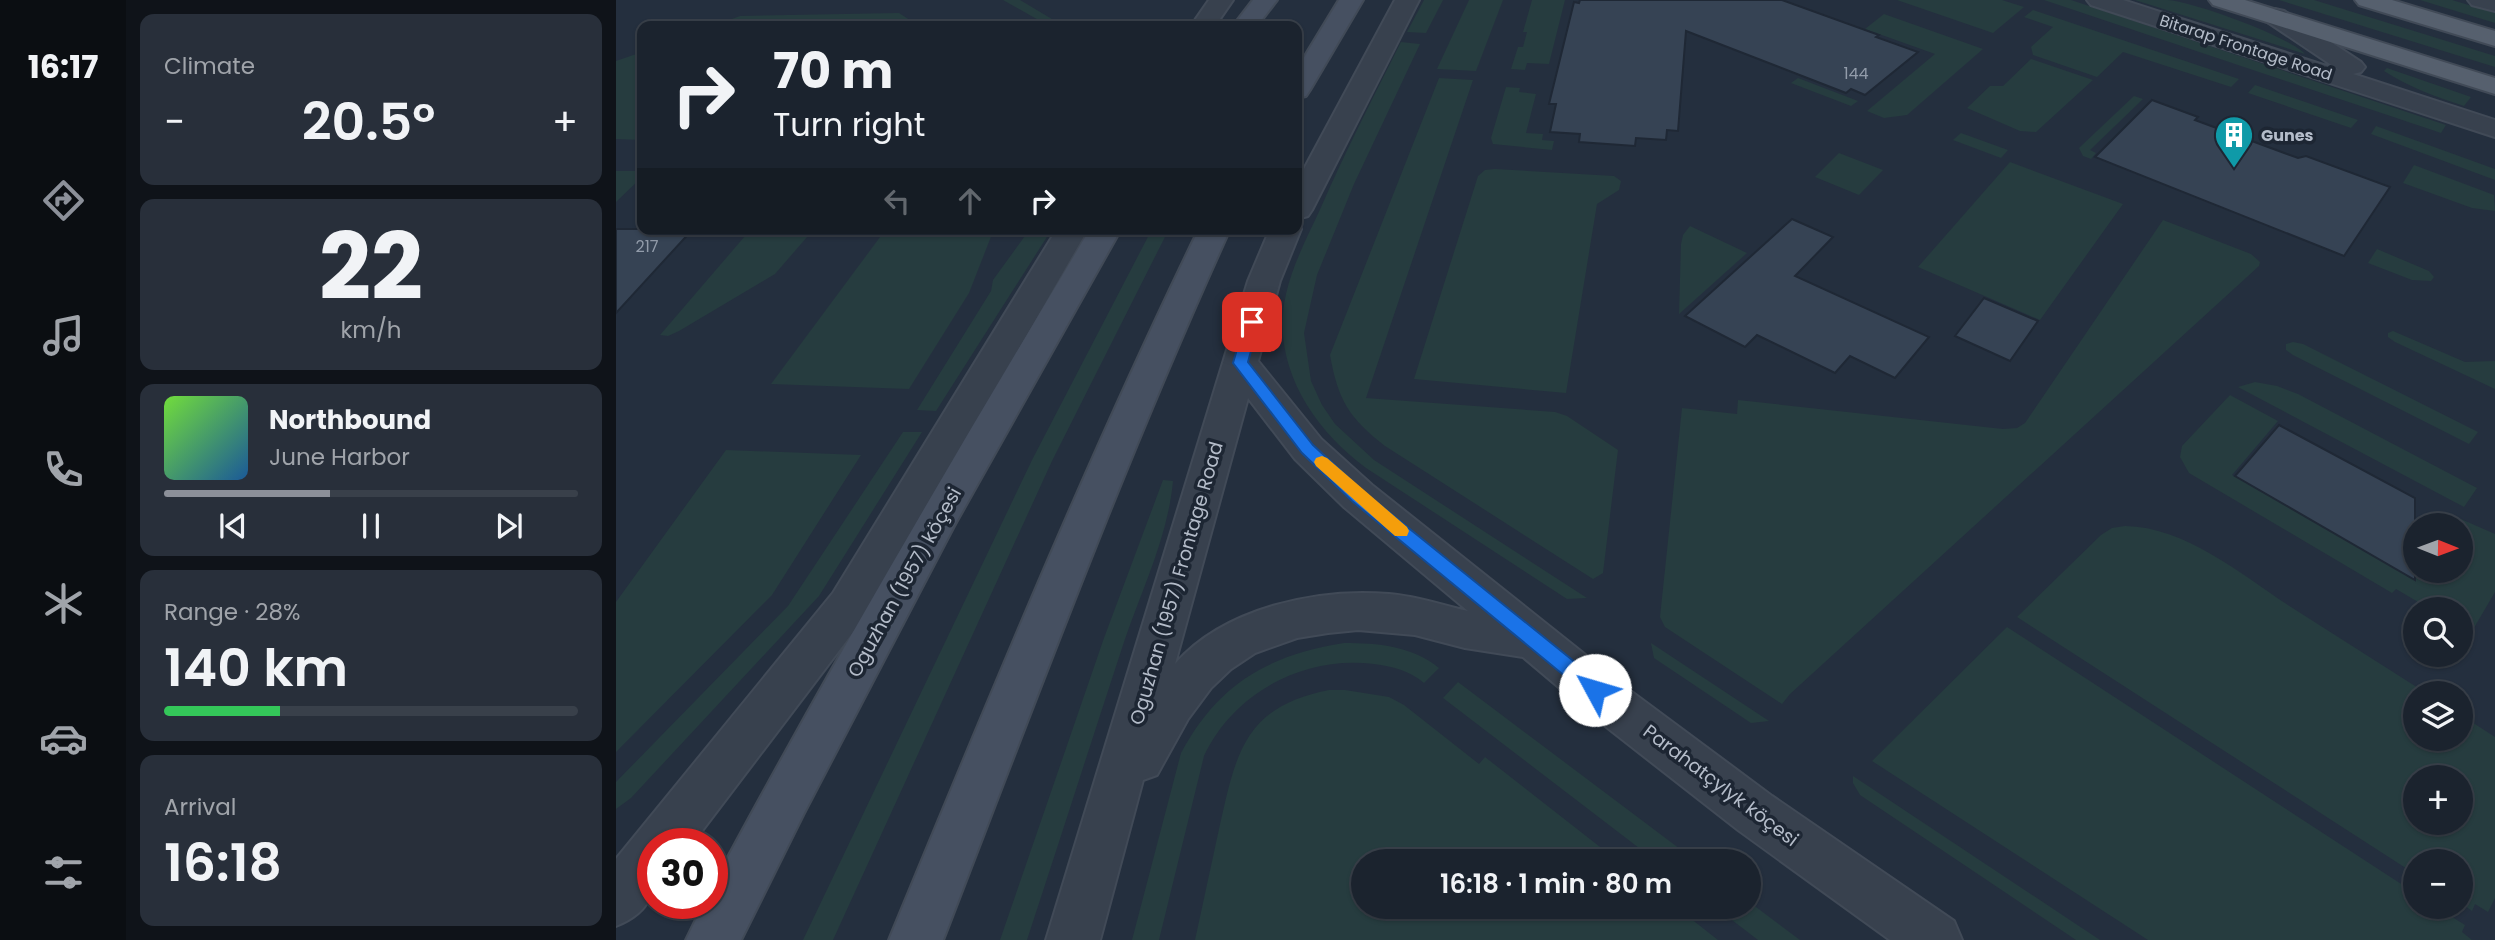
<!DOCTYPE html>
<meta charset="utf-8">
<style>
:root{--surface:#1b232e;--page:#282f3a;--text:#f1f3f6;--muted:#a0a4aa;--line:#39404a;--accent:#8c9099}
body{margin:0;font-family:Poppins,sans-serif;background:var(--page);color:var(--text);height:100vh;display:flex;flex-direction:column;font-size:26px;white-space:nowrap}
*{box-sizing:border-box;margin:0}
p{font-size:23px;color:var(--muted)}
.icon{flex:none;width:38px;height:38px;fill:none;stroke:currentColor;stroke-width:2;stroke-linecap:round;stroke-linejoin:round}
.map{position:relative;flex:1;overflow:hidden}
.details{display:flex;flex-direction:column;gap:14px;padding:14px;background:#0f1319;width:490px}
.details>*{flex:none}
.top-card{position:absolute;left:21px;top:21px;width:665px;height:214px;border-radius:14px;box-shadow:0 2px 5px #0004,0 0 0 2px var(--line);background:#1b232e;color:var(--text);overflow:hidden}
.needle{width:46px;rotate:91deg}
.tools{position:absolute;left:1787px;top:513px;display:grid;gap:14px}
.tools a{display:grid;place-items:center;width:70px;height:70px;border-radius:50%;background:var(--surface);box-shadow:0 2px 5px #0004,0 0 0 2px var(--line);font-size:35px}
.speed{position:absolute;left:21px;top:828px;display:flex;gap:14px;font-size:35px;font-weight:700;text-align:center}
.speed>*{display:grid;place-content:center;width:91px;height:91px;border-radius:50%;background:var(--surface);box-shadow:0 2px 5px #0004,0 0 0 2px var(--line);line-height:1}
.speed .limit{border:10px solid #d22;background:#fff;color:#111}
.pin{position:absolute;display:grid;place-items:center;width:60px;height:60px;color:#fff;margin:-30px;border-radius:14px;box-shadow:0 4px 10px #0006}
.me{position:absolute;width:77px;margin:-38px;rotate:309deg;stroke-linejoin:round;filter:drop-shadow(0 0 5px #0008)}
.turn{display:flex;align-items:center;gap:24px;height:147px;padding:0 21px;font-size:32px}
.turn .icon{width:91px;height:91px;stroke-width:2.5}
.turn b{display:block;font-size:49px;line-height:60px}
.lanes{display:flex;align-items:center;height:66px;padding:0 21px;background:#0003;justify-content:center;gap:35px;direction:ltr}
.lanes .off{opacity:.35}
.big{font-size:52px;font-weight:600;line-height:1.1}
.details .card{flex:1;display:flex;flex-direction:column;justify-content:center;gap:10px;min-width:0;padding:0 24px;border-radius:14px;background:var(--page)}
.details .dial{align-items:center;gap:0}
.dial b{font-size:91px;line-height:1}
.song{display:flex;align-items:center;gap:21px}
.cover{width:84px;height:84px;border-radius:10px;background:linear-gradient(135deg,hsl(100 70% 55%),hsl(210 70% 35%))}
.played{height:7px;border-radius:4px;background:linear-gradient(90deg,var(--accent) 40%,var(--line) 40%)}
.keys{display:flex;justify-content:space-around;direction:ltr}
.heat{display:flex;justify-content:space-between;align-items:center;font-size:38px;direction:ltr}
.charge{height:10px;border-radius:5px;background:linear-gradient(90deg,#34c759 28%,var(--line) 0)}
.trip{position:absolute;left:735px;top:849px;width:410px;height:70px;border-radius:35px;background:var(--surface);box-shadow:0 2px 5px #0004,0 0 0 2px var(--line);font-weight:600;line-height:70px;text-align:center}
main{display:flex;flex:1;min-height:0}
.dock{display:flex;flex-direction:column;width:126px;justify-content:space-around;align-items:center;background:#0b0e12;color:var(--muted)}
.dock .icon{width:49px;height:49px}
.dock .active{color:var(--accent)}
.dock b{font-size:32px;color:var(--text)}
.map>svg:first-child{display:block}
.green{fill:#263c3f;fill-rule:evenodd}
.building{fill:#364354;stroke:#1f2835;stroke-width:2}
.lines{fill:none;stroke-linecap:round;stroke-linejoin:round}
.minor-casing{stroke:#414a57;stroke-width:4}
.secondary-casing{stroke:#414a57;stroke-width:4}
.primary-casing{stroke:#414a57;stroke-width:4}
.minor{fill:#38414e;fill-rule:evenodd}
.secondary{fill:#465061;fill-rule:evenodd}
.primary{fill:#56606e;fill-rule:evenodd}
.route{fill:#1a73e8;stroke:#114b97;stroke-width:2}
.slow{fill:#f59e0b}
.labels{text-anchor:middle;stroke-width:7;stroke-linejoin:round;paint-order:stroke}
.far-street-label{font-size:16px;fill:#b4bcc9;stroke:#1d2633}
.number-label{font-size:16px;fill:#929caa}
.far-poi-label{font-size:16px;font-weight:bold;fill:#b4bcc9;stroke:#1d2633;text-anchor:start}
.street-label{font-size:19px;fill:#b4bcc9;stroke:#1d2633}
</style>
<main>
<nav class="dock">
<b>16:17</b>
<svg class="icon active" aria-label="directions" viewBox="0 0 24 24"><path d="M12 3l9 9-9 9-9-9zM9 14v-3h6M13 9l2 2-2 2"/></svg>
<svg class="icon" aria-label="music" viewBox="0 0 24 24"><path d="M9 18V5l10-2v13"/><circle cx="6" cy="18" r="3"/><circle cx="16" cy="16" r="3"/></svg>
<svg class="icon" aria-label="phone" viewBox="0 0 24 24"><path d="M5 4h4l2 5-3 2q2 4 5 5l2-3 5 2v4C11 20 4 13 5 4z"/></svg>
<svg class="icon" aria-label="climate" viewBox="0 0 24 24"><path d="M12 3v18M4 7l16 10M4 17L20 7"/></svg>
<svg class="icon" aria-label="car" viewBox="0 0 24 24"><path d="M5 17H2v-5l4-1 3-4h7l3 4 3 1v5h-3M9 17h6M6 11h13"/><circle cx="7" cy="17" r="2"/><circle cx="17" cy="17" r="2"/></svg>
<svg class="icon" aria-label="filters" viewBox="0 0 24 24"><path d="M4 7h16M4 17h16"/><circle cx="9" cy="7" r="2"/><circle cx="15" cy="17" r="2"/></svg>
</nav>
<section class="details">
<div class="card"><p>Climate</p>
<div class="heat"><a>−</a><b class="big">20.5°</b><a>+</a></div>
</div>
<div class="card dial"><b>22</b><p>km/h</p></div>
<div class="card">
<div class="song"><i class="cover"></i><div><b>Northbound</b><p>June Harbor</p></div></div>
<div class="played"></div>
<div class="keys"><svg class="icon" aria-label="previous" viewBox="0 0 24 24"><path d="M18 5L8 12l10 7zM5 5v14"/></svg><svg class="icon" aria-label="pause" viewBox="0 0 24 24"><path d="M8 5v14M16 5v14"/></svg><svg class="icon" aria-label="next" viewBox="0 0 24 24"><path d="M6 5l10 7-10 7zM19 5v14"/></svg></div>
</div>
<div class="card"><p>Range · 28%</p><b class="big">140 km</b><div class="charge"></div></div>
<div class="card"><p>Arrival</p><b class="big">16:18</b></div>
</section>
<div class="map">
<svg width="1879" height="940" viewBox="0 0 1879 940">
<rect width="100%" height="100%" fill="#242f3e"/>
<g class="green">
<path d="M387 0H404L446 25 433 26Z"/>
<path d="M808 0H827L810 33 791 32Z"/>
<path d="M853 0H887L860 71 821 69Z"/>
<path d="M916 0H949L933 64 911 63 909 70 895 69 902 47H907L911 32H907Z"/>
<path d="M1281 0H1386L1408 7 1377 33Z"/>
<path d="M1428 0H1455L1830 125 1825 133Z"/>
<path d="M1519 0C1530 0 1541 0 1552 0 1578 2 1672 36 1689 54Z"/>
<path d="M1663 0H1698L1879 56V67Z"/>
<path d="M1804 0H1836L1879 13V23Z"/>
<path d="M1417 10 1623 79 1615 87 1507 52 1481 77 1417 55 1415 47 1437 27 1408 17Z"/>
<path d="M283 13 303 26H97L124 16Z"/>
<path d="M1268 14 1367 49 1291 115 1268 118 1251 111 1319 54 1249 29Z"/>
<path d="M785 42 804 44 738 184 701 275 688 333 695 381 706 405 719 424 758 460 971 598 951 599 750 468C696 428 654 364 670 294 677 263 693 234 706 205 730 150 758 96 785 42Z"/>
<path d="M26 52V140L0 139V61Z"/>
<path d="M1415 59 1477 80 1420 132 1404 131 1351 108 1374 86H1387Z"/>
<path d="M1771 68 1855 97 1848 106C1820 97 1793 87 1768 71Z"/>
<path d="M823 78 857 80 750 398 939 412 951 416 1002 450 987 573 977 579 769 446C733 418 722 400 714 355Z"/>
<path d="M1182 78 1242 101 1235 106 1175 83Z"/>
<path d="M1639 85 1742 120 1735 128 1632 93Z"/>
<path d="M890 87 904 88 903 92 920 94 910 133 927 134 926 140 938 141 936 150 877 144 875 138Z"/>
<path d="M1518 96 1527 99 1474 150 1480 153 1475 159 1467 156 1463 148Z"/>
<path d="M1760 126 1879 169V180L1755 134Z"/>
<path d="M1345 133 1392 150 1385 158 1337 140Z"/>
<path d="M1223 153 1267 170 1243 195 1199 177Z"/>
<path d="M1394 162 1507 204 1424 320 1302 267Z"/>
<path d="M1798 165 1878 195 1879 211 1856 208 1787 183Z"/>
<path d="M879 169 998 176 1005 181 1003 190 981 204 950 393 798 379 862 176 869 170Z"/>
<path d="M0 171H26V177L0 202Z"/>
<path d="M1547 220 1635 254 1644 262 1643 266 1174 694 1166 704 1049 627 1044 617 1066 408 1121 414 1122 400 1387 429 1401 428 1409 423Z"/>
<path d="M1074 226 1131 253 1063 314 1065 244 1067 235Z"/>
<path d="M135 229H198L159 274 63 331 52 336 44 335Z"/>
<path d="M270 229H378L353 293 293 389 155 384Z"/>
<path d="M414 229H436L320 411 301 410 375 291 377 280Z"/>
<path d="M536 229H553L436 461 217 940H187L416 460Z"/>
<path d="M1761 249 1813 271 1818 277 1815 281 1796 280 1752 263Z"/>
<path d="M1777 331 1849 362 1879 361V389L1779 342 1772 337V333Z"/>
<path d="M1677 342 1687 344 1862 432 1853 444 1677 355 1670 350V344Z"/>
<path d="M1639 382 1661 386 1682 394 1861 488 1848 507 1622 387Z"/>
<path d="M1614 395 1662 421 1616 475 1796 579 1802 571 1844 570V525H1832L1838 516 1879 534V592L1855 633 1845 627 1844 609H1814L1780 589 1776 593 1573 473 1564 457 1566 446Z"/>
<path d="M287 432H306L203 596 15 798 0 809V782L172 606Z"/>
<path d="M110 450 245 455 156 595 0 752V602Z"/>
<path d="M547 480 557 481C552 536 527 587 509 639 476 739 444 840 411 940H384L488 638Z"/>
<path d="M1509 526C1570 527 1626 575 1675 607 1720 636 1765 664 1810 693H1799V738H1844L1845 715 1879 737V898L1872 912 1859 904 1856 911 1845 903 1844 861H1799V874L1401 617 1485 535 1496 528ZM1799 777H1844V822H1799Z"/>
<path d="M1391 627 1799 893V906L1820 907 1849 925 1846 932 1856 940H1532L1256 761Z"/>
<path d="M728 643C762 643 796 646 823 668L808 683C794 671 776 666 758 664 689 655 618 692 588 756L543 940H516L565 753C602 684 652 655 728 643Z"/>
<path d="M1035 643 1153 721 1135 723 1038 658Z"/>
<path d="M842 682 1080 861H1040L827 698Z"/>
<path d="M713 690H729L773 697 788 705 863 764 869 757 1002 861H747V906L1060 907 1102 940H579C587 903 595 866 603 829 620 754 627 707 713 690Z"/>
<path d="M1237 776 1484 940H1460L1244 795 1237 783Z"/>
<path d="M1132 901 1184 940H1142L1099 907 1132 906Z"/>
</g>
<g class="building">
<path d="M964 0H1166L1263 35 1260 37 1302 52 1249 95 1235 89 1230 93 1070 31 1062 131 1051 130 1050 140 1020 138 1019 146 963 142 964 134 934 132 940 104H933L958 2 963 3Z"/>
<path d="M1536 100 1582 117 1579 120 1682 158 1690 156 1774 187 1728 256 1479 157Z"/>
<path d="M1176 219 1217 237 1179 276 1313 337 1279 378 1234 356 1219 373 1141 335 1129 347 1069 316Z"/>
<path d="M0 229H77L0 313Z"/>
<path d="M1368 298 1422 321 1394 361 1339 336Z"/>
<path d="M1663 425 1799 498V580L1619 476Z"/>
</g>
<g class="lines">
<g class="minor-casing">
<g id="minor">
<path d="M593 0H617L599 26H575Z"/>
<path d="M779 0H803L696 210 692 216 681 219V182Z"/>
<path d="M1471 0H1507L1723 70 1650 21 1647 16 1650 11 1659 9 1668 11 1745 62 1749 67 1745 72 1737 74 1879 120V137L1475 5Z"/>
<path d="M1852 0H1879V11L1856 5Z"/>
<path d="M681 222 685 229 664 281 642 361 705 439 756 485 1016 692 1156 796 1338 921 1346 940H1274L1122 830 984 722 907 657 849 648 799 635 742 630 712 633 681 638 639 653 615 669 595 688 572 719 541 775 527 780 484 940H430L632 281 654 229H681ZM632 398 679 459 728 507 852 611C825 605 800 596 773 594 701 588 608 608 559 664Z"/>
<path d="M441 229H472L247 619 76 844H37C37 884 44 908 0 926V859L217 593Z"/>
</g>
</g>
<g class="secondary-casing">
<g id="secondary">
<path d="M637 0H661L641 26H617Z"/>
<path d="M723 0H747L694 90 690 96 681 98V69Z"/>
<path d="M474 229H505L338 526 188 813 125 940H70L88 903H96V887C215 664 344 446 474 229Z"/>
<path d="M583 229H614C508 462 419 702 327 940H273C372 701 470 461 583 229Z"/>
</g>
</g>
<g class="primary-casing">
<g id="primary">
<path d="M1593 0H1629L1879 78V94L1597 5Z"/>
<path d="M1739 0H1776L1879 31V46L1743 5Z"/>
</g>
</g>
<use href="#minor" class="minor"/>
<use href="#secondary" class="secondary"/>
<use href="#primary" class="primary"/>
</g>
<path class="route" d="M636 317 643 322 632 362 697 445 748 492 986 684 989 690 986 696 979 699 973 696 736 501 686 453 617 363 629 322Z"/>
<path class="slow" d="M706 456 711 458 791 527 793 531 791 536H779L700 466 698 462 700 458Z"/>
<defs>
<g id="building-pin" transform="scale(2.0125)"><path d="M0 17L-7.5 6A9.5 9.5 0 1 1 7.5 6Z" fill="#0f9aa8" stroke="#1d2633"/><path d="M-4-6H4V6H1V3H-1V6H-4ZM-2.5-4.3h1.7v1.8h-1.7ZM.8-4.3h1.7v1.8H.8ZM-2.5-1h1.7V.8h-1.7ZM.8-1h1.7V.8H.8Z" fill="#fff"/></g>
</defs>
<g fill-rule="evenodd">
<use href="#building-pin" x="1618" y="135"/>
</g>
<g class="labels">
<g class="far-street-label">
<text transform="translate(1630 47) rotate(18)" y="6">Bitarap Frontage Road</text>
</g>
<g class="number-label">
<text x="1240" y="79">144</text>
<text x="31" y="252">217</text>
</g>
<g class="far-poi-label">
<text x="1645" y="141">Gunes</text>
</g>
<g class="street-label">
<text transform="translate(288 582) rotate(-61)" y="7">Oguzhan (1957) köçesi</text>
<text transform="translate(560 583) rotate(-74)" y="7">Oguzhan (1957) Frontage Road</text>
<text transform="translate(1105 785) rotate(37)" y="7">Parahatçylyk köçesi</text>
</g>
</g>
</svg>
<div class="tools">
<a><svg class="needle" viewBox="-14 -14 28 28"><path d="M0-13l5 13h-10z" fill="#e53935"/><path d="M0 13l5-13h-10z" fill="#a0a4aa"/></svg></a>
<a><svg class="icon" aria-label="search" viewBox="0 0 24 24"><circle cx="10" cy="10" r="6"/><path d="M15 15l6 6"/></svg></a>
<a><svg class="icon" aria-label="layers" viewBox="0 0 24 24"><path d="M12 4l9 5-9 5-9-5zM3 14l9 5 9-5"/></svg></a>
<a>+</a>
<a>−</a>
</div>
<div class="speed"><div class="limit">30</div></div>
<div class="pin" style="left:636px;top:322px;background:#d93025"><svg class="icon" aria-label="arrive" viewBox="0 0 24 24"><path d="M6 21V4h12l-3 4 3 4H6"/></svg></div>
<svg class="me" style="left:979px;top:690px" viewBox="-20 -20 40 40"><circle r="19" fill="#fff"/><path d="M0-13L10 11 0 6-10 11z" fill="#1a73e8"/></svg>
<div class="trip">16:18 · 1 min · 80 m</div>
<div class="top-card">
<div class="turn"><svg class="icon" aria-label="right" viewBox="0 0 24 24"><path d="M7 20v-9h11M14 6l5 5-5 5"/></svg><div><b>70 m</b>Turn right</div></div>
<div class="lanes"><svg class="icon off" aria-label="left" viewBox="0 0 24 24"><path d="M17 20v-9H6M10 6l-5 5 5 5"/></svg><svg class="icon off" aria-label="ahead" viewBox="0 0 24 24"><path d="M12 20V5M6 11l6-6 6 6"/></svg><svg class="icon" aria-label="right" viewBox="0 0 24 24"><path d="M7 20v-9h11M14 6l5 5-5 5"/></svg></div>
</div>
</div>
</main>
